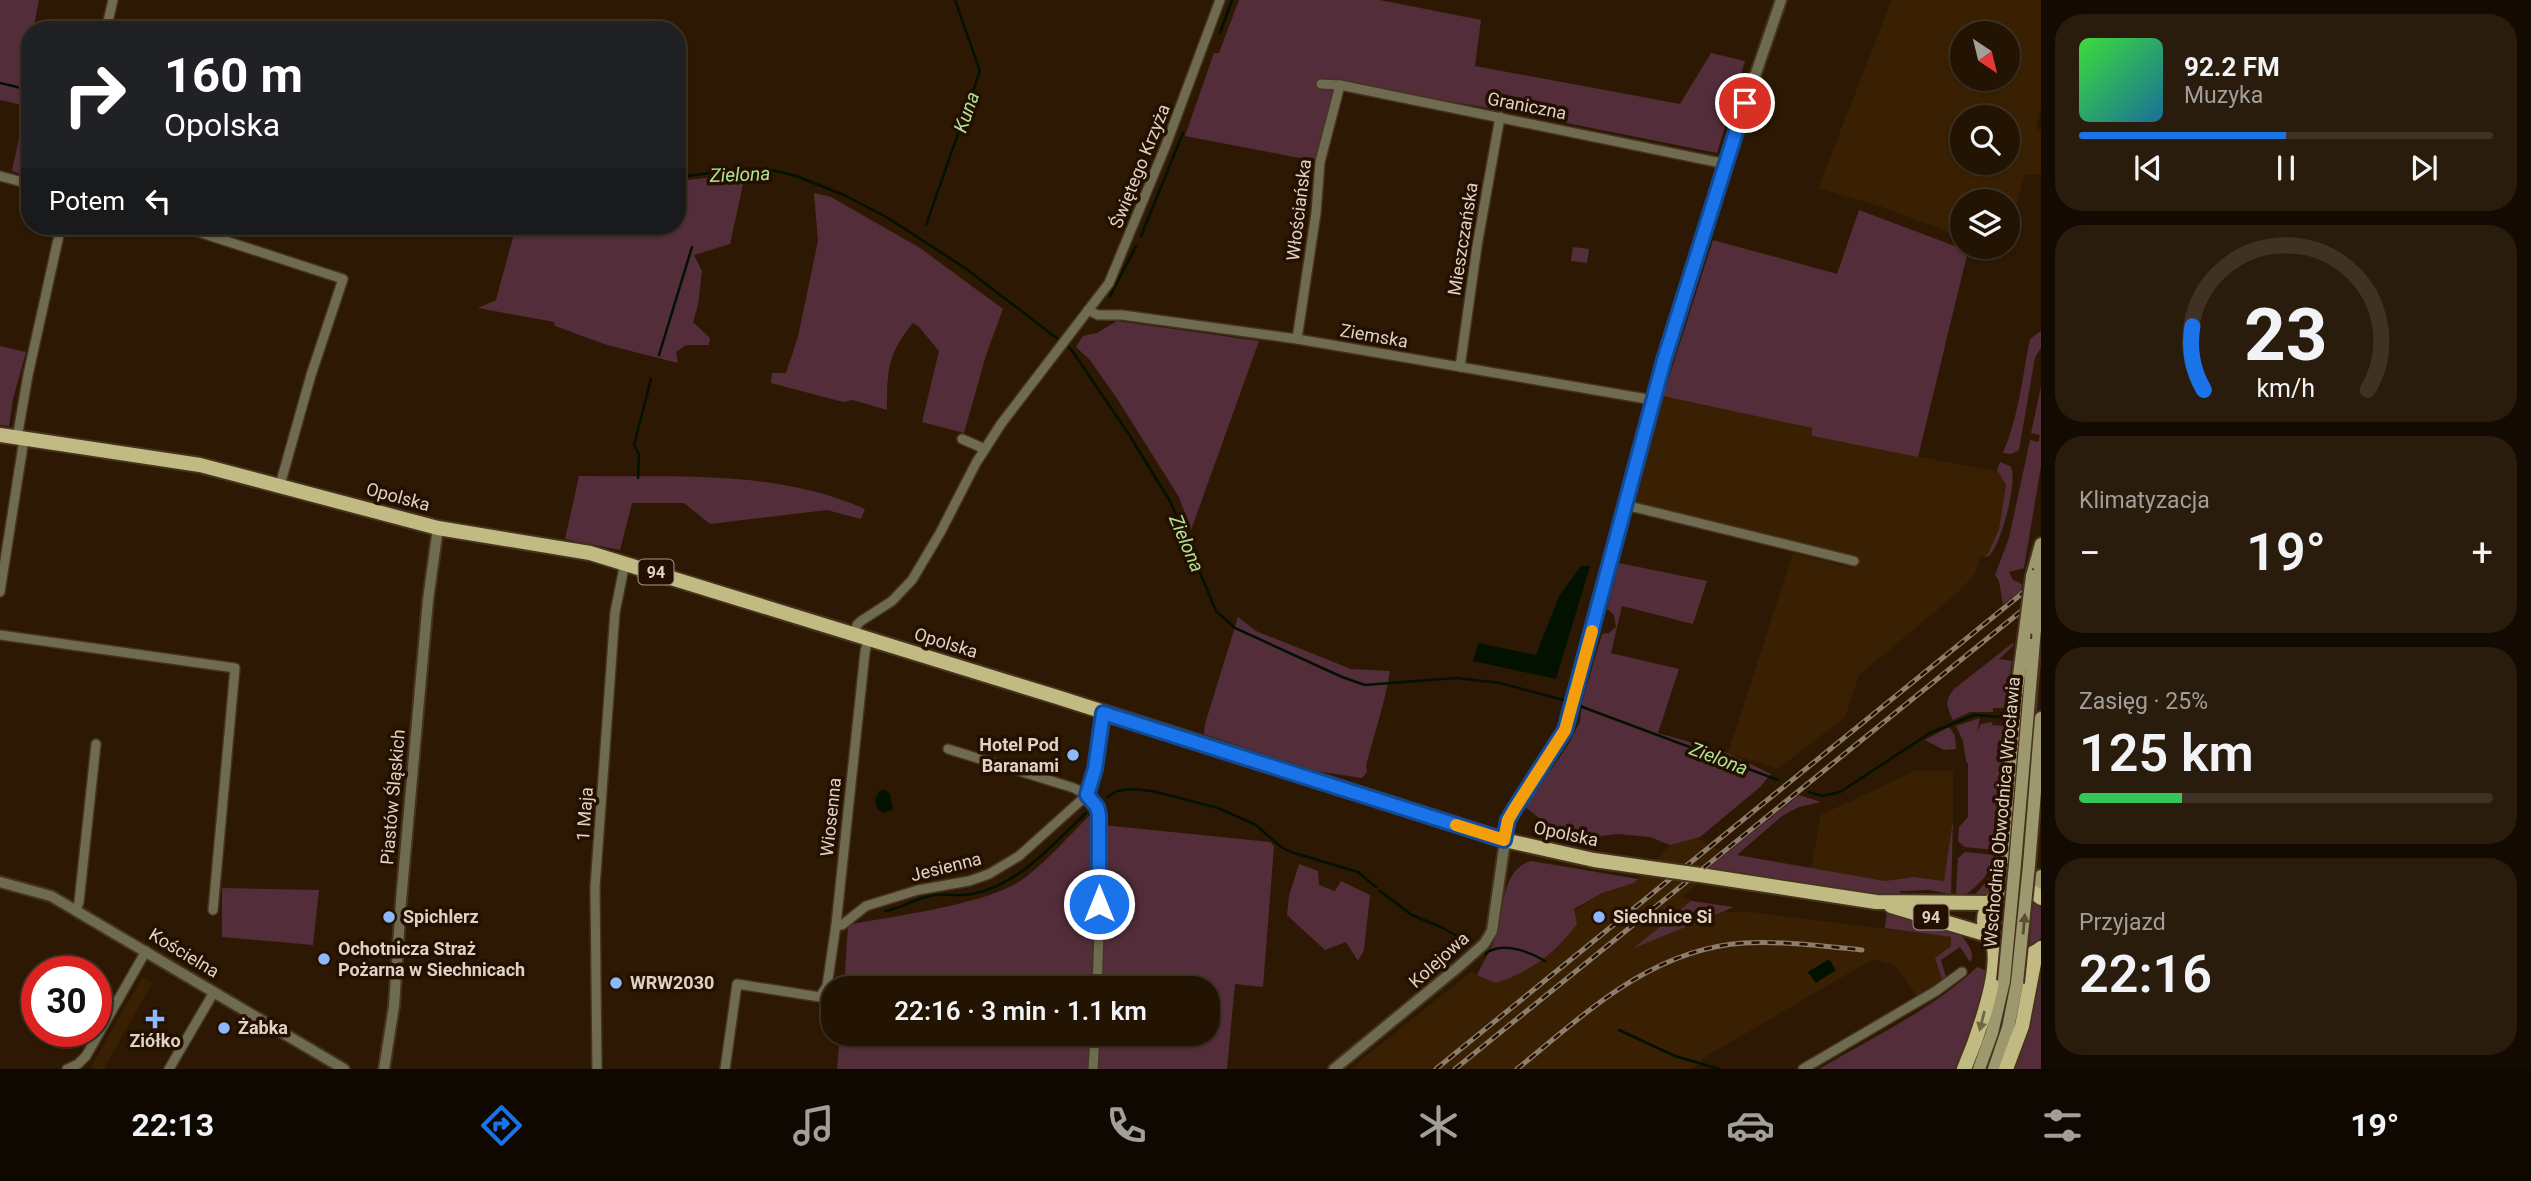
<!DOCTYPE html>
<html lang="pl">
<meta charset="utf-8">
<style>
:root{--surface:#221302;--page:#2a1c0c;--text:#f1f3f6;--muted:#a29e99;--line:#3f3224;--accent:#1a73e8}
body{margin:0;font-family:Roboto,sans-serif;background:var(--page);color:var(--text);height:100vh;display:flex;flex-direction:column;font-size:26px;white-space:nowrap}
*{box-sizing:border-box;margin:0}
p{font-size:23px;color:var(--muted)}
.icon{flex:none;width:38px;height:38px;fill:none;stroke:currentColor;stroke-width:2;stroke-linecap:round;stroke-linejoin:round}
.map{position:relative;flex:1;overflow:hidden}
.sheet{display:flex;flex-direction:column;gap:14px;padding:14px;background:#130a01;width:490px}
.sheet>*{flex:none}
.guide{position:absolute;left:21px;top:21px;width:665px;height:214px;border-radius:28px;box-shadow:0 2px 5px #0004,0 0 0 2px var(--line);background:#202124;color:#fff;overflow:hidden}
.needle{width:46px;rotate:145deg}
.tools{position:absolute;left:1950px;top:21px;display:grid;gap:14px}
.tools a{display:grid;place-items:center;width:70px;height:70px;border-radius:50%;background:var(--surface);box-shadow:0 2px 5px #0004,0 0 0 2px var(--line);font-size:35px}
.speed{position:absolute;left:21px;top:956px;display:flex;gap:14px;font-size:35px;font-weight:700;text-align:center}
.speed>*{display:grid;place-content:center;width:91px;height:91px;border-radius:50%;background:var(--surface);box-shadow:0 2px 5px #0004,0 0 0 2px var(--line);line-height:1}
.speed .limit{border:10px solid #d22;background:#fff;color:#111}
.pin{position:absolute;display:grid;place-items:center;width:60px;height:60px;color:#fff;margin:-30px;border:4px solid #fff;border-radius:50%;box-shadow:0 2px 7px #0007}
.me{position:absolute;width:77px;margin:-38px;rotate:0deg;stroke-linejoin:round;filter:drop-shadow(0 0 5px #0008)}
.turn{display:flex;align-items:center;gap:24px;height:147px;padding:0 28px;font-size:32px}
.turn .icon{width:91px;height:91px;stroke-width:2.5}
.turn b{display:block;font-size:49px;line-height:60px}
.then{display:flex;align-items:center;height:66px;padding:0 28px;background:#0003;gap:14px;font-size:26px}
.big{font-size:52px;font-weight:600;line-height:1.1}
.sheet .tile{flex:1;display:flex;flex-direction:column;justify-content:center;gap:10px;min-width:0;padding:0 24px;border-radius:28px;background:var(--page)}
.sheet .dial{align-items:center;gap:0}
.dial svg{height:182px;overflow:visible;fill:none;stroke:var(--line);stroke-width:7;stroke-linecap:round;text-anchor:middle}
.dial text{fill:var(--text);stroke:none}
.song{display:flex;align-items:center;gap:21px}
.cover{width:84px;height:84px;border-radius:10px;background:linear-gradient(135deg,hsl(120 70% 55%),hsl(200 70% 35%))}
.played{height:7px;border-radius:4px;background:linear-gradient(90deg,var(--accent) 50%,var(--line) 50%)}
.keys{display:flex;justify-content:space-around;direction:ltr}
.heat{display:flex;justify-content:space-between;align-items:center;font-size:38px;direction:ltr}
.charge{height:10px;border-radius:5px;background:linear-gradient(90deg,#34c759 25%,var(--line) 0)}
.trip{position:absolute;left:821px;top:976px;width:399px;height:70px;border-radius:28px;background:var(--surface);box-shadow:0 2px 5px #0004,0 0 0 2px var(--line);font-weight:600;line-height:70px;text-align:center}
.tab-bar{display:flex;height:112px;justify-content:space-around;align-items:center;background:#0e0801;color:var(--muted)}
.tab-bar .icon{width:49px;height:49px}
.tab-bar .selected{color:var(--accent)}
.tab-bar b{font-size:32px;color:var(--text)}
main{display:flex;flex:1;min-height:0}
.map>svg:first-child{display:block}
.built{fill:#392002;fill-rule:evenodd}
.green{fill:#532e3a}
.water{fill:#031100}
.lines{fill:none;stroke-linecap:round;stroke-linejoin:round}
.stream{stroke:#031100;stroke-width:2.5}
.minor-casing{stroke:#46331e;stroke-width:12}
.tertiary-casing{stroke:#46331e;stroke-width:14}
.secondary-casing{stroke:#46331e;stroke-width:16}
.primary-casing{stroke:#46331e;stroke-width:18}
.minor{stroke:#6f6b51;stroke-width:9}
.tertiary{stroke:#6f6b51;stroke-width:10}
.secondary{stroke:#9d986d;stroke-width:12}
.primary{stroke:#c1ba82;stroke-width:14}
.rail-casing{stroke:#8d7d6b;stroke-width:5}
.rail{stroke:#231000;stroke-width:2.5;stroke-dasharray:8;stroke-linecap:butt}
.secondary-bridge-casing{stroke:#46331e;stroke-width:16;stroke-linecap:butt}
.primary-bridge-casing{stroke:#46331e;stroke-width:18;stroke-linecap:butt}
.secondary-bridge{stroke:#9d986d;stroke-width:12}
.primary-bridge{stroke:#c1ba82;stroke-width:14}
.oneway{fill:#5a4d31}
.oneway2{fill:#726541}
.route-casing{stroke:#114b97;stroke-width:18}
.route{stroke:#1a73e8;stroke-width:12}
.slow{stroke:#f59e0b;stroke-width:12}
.poi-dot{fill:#8db9fc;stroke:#231000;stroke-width:2.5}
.labels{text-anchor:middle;stroke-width:7;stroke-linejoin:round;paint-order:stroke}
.shield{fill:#231000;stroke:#a79889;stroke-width:2}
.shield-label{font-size:16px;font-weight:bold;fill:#dfd2c4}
.street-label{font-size:18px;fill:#dfd2c4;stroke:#231000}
.poi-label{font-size:18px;font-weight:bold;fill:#dfd2c4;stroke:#231000;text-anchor:start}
.water-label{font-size:19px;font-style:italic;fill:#afe394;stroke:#231000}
</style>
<main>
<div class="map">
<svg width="2041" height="1069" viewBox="0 0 2041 1069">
<rect width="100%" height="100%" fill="#2d1903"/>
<g class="built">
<path d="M1892 0H2041V107L2036 128 2041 131V174L2024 175 2007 240V201H1962V237L1880 206 1818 188ZM2007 33V79H1962V33ZM2007 117V163H1962V117Z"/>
<path d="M1663 396 1812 428V436L1998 472 2006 485 1999 529 1988 555 1980 556 1975 574 1956 594 1859 675 1845 717 1778 769 1728 753 1793 553 1852 568 1855 557 1635 504Z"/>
<path d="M1915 771H1953V820L1944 881 1913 877 1885 881 1811 869 1821 815Z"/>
<path d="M1694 837 1732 856 1682 897 1729 912H1751L1951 937V946L1935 958 1942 979 1917 996 1896 966 1873 959 1705 1057 1693 1069H1350L1472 971 1477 975 1602 893 1634 883 1670 845Z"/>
<path d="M142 978 152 983 104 1069H94L91 1067Z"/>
</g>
<g class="green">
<path d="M0 0H39L33 30H30V45L24 73 30 74V177L12 171 26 106 1 100 0 101Z"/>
<path d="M1239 0H1380L1481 20 1475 66 1680 104 1711 53 1745 61 1717 153 1511 112 1326 80 1334 90 1320 162 1185 136 1214 53H1219Z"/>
<path d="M726 176 744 180 730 244 694 255 702 271 698 305 693 322 710 338 709 345H686L676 352 678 363 607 345 555 326 554 322 478 308 496 300 516 226H677V181Z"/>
<path d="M814 193 831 197 920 248 1003 309 986 355 964 433 922 422 939 351 919 327 913 323C887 354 887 372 887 410L853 400 843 402 771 383 772 373H786L798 337 818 241Z"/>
<path d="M1859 210 1968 251 1918 457 1812 436V428L1663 396 1713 240 1837 274Z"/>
<path d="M1573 247 1589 249 1587 263 1571 261Z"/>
<path d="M1117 321 1259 341 1191 530 1179 497 1118 400 1090 360 1076 347 1083 336 1097 333Z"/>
<path d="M2041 331V348L2035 357 2019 450 2011 454 2003 453C2019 416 2022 378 2030 339Z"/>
<path d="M0 346 26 352 13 399 9 426 0 425Z"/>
<path d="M2041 387V466L2024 568 2009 572 2013 580 2022 584 2021 591 2003 604 1999 581 1995 575 2009 538 2030 440 2038 442 2040 435 2031 433Z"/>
<path d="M2000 462 2010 466C2019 477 2002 540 1992 552 1989 557 1988 556 1983 557L1988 554 1999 529 2006 485 1997 470Z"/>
<path d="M579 476C675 478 776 469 865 509L861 519 827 510 710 524 684 503H632L620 550 565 539Z"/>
<path d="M1619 563 1707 581 1693 624 1622 606 1611 653 1679 669 1658 733 1728 753 1771 774 1760 787 1700 837 1670 845 1650 837 1618 834 1581 838 1547 824 1525 807 1568 745 1580 722 1582 702 1602 634 1609 633 1616 627 1614 615 1607 609Z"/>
<path d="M1238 617 1256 631 1351 669 1390 671C1385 703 1374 734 1366 766L1367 772 1362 778 1316 771 1204 734 1205 724Z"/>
<path d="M2041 625V661L2024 865H2021Z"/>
<path d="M2014 642 2013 646 1999 659 2012 661 2004 708H1993V712H1970L1953 720C1947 707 1944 701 1954 689Z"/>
<path d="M1980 718 1977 732 1981 724 1992 722V725L2004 726 1994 850 1965 847 1958 841 1959 827 1968 817V764L1966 761 1963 741 1956 726Z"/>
<path d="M1947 728H1950L1955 736 1956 749 1944 750 1925 740Z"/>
<path d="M1799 795 1821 802 1799 807 1782 816 1737 855 1885 881 1913 877 1944 881 1953 820 1951 894 1929 890 1903 891H1900L1901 895 1894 896 1851 893 1707 869Z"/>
<path d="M1089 816 1094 819 1095 935 1092 989H844L848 925C895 915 990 905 1026 877 1049 859 1069 836 1089 816Z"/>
<path d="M1103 825 1270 842 1274 846 1263 987 1235 984 1227 1069H1097L1099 1034H1208V989H1102L1106 873Z"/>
<path d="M1965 852 1994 855C1990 874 1980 884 1964 896L1957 895 1956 891 1958 858Z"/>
<path d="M1531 861 1638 879 1634 883 1602 893 1574 909 1577 924C1554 954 1532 971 1496 983L1477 975C1482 964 1488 955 1493 944 1504 918 1499 870 1531 861Z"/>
<path d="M1996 862 1993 891 1985 898 1973 897 1991 876Z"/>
<path d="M1299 864 1318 871 1319 885 1335 891 1341 881 1370 895 1364 950 1358 961 1346 942 1325 950 1287 915 1289 896Z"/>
<path d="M222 888 319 890 313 945 222 937Z"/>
<path d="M2005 897 2001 946 1989 929 1992 911Z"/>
<path d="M2033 900 2041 908V938L2029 948Z"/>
<path d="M1691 901 1734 907 1634 948Z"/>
<path d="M1887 912 1960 930C1962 941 1978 951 1970 962L1960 947 1941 960 1946 977 1942 979 1935 958 1951 946V937L1885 928Z"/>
<path d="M1977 967 1989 972 1985 994 1960 1069H1819C1873 1037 1932 1010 1977 967Z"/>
<path d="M2041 977V1069H2012L2036 979Z"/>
<path d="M840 1034H1090L1088 1069H837Z"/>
</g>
<g class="water">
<path d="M1581 566H1590L1556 679 1473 661 1478 643 1536 655 1559 596Z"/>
<path d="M885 790 890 794 893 809 884 813 877 809 875 799 879 791Z"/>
<path d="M1829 959 1836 970 1816 983 1808 972Z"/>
</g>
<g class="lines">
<g class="stream">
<path d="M1220 33 1232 0"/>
<path d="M0 83 30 90"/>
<path d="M677 177 746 169 771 170 796 176 844 195 888 218 965 268 1071 349 1130 436 1171 503 1216 611 1235 628 1342 677 1365 685 1456 678 1500 683 1571 702"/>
<path d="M926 225 980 71 955 0"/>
<path d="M1141 236 1183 133"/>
<path d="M1110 296 1136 246"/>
<path d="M659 355 692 247"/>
<path d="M638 478 639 454 634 445 651 379"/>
<path d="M1577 705 1778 780"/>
<path d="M1809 792 1822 796 1840 792 1930 733 1974 715 2000 717"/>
<path d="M1107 797 1117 791 1132 789 1152 791 1218 808 1256 825 1281 847 1291 852 1358 872 1376 887"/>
<path d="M1380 891 1412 915 1443 928 1469 943"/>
<path d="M885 911C903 908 914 899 930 896 945 893 959 897 973 894 1021 883 1052 845 1086 813"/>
<path d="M1485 954C1502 941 1528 951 1545 961"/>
<path d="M1619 1030 1675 1056 1719 1069"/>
</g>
<g class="minor-casing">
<g id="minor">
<path d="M106 30 113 0"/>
<path d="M1321 84 1340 85 1726 164"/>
<path d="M0 176 30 184"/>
<path d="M180 226 343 279 311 375 280 485"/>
<path d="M1088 310 1098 315H1122L1297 339 1653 400"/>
<path d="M1297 339 1316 213 1320 162 1340 85"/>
<path d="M1460 367 1477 246 1500 117"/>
<path d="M17 438 28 375 61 226"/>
<path d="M962 439 985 449"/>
<path d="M1625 505 1854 561"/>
<path d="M0 592 24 439"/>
<path d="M0 635 235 668 213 910"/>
<path d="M854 635 857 625 861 621 892 601 912 580 940 533 976 463 1001 424 1109 283 1166 145 1220 0"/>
<path d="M948 749 1074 788 1087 795 1097 807 1099 815V932L1097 989"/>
<path d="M76 910 79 902 96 744"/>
<path d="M836 925H842L866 906 918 890 969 881 989 874 1019 856 1087 795 1095 769 1103 713"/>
<path d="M67 1069 78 1064 86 1056 146 951"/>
<path d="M169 1069 214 992"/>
<path d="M597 1069 595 887 615 612 625 563"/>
<path d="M725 1069 737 984 820 997 827 986 836 925 865 652 868 639"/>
<path d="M1093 1069 1095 1034"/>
<path d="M1803 1069 1936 991 1962 972"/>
</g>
</g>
<g class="tertiary-casing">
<g id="tertiary">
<path d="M0 882 51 896 344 1069"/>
<path d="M384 1069 394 1006 401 901 428 600 438 528"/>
<path d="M1334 1069 1457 968 1484 944 1492 931 1508 820 1565 730 1664 360 1739 123 1781 0"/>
</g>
</g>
<g class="secondary-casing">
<g id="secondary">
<path d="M2032 576 2041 544"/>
<path d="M2015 864 2035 629"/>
<path d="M2029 865 2041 718"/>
<path d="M2041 876V888"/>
<path d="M1999 894 2016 697 2024 638"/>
<path d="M1979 1069 1992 1033 2004 981"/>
<path d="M1994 1069 2008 1028 2017 983"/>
</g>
</g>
<g class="primary-casing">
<g id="primary">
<path d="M0 435 200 465 438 528 590 553 1057 697 1504 840 1594 860 1664 870"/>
<path d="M1700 875 1876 902 1990 903"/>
<path d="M2041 898C2032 890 2022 887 2011 890 1958 901 1992 985 2041 948"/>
<path d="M1891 906 1985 934"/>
<path d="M1964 1069C1976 1041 1999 978 1994 948"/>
<path d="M2006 1069 2022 1026 2035 958 2038 951"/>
</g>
</g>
<use href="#minor" class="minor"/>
<use href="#tertiary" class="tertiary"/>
<use href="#secondary" class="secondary"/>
<use href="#primary" class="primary"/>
<g class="rail-casing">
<g id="rail">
<path d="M1436 1069 2041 578"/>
<path d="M1455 1069 2041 595"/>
<path d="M1517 1069C1585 1014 1651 949 1744 943 1783 941 1823 946 1862 950"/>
</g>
</g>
<use href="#rail" class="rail"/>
<g class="secondary-bridge-casing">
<g id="secondary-bridge">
<path d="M2035 629 2040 569"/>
<path d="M2024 638 2032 576"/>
<path d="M2004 981 2015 864"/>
<path d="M2017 983 2029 865"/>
</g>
</g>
<g class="primary-bridge-casing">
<path id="primary-bridge" d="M1664 870 1700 875"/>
</g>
<use href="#secondary-bridge" class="secondary-bridge"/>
<use href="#primary-bridge" class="primary-bridge"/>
</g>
<defs><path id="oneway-solid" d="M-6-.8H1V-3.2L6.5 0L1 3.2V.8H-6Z" transform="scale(1.75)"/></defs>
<use class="oneway" href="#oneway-solid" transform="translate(2024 924) rotate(-85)"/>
<use class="oneway2" href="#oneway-solid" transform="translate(1982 1021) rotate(104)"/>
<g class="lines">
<g class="route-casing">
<path id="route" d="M1099 904V815L1097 807 1087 795 1095 769 1103 713 1504 840 1508 820 1515 808 1565 730 1664 360 1745 103"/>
</g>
<use href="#route" class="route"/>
<path class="slow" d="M1456 825 1504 840 1508 820 1515 808 1565 730 1592 631"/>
</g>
<g class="poi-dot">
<circle cx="1073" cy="755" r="7"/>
<circle cx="389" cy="917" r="7"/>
<circle cx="1599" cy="917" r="7"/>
<circle cx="324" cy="959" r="7"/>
<circle cx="616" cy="983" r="7"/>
<path d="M151.5 1008.5h7v7h7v7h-7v7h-7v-7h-7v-7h7z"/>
<circle cx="224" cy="1028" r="7"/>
</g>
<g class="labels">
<g class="shield">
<rect x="638.5" y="559.5" width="35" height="25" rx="5"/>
<rect x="1913.5" y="904.5" width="35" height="25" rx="5"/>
</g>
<g class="shield-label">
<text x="656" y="578">94</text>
<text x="1931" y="923">94</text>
</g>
<g class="street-label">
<text transform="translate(1527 106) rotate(11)" y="6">Graniczna</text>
<text transform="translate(1140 166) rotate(-68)" y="6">Świętego Krzyża</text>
<text transform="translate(1299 210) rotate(-83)" y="6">Włościańska</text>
<text transform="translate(1463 239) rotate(-81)" y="6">Mieszczańska</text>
<text transform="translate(1374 336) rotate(10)" y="6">Ziemska</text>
<text transform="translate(398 497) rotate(15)" y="6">Opolska</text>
<text transform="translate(946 643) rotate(17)" y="6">Opolska</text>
<text transform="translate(393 797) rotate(-85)" y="6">Piastów Śląskich</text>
<text transform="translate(2002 812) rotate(-85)" y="6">Wschodnia Obwodnica Wrocławia</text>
<text transform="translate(585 814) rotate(-86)" y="6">1 Maja</text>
<text transform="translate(831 817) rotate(-84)" y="6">Wiosenna</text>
<text transform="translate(1566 834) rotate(12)" y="6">Opolska</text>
<text transform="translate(946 867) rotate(-14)" y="6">Jesienna</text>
<text transform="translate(184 953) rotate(31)" y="6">Kościelna</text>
<text transform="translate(1439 960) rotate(-42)" y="6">Kolejowa</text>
</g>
<g class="poi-label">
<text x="1059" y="751" text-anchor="end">Hotel Pod<tspan x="1059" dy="21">Baranami</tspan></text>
<text x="403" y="923">Spichlerz</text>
<text x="1613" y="923">Siechnice Si</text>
<text x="338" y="955">Ochotnicza Straż<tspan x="338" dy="21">Pożarna w Siechnicach</tspan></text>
<text x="630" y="989">WRW2030</text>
<text x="238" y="1034">Żabka</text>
<text x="155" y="1047" text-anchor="middle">Ziółko</text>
</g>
<g class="water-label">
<text transform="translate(966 112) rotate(-71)" y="7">Kuna</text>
<text transform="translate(740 174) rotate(-2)" y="7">Zielona</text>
<text transform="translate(1187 543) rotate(67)" y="7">Zielona</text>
<text transform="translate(1719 758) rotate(21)" y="7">Zielona</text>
</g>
</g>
</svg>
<div class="tools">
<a><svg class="needle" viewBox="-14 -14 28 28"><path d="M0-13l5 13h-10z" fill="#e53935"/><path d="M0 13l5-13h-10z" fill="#a29e99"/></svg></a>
<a><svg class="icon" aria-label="search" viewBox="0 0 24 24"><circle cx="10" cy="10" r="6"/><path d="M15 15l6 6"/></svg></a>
<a><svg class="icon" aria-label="layers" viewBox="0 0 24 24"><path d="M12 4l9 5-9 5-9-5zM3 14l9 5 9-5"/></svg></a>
</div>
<div class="speed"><div class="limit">30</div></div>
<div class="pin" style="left:1745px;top:103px;background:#d93025"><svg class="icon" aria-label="arrive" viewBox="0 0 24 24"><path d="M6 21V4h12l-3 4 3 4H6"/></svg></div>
<svg class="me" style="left:1099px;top:904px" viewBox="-20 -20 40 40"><circle r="17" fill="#1a73e8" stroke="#fff" stroke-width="3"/><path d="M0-11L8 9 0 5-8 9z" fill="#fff"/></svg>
<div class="trip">22:16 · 3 min · 1.1 km</div>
<div class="guide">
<div class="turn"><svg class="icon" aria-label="right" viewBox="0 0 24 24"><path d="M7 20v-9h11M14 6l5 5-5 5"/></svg><div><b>160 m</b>Opolska</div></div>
<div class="then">Potem<svg class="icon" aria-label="left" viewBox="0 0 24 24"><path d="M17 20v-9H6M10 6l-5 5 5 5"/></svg></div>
</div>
</div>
<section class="sheet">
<div class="tile">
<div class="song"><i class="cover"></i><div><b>92.2 FM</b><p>Muzyka</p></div></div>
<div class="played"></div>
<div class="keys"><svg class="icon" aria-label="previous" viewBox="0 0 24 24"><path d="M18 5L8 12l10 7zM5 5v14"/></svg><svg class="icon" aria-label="pause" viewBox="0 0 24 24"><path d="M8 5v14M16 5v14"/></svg><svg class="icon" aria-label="next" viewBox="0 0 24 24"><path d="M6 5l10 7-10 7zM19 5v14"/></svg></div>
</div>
<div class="tile dial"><svg viewBox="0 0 100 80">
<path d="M14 69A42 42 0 1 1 86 69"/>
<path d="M14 69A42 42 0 0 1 9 41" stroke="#1a73e8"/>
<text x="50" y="56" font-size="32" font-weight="700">23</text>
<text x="50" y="72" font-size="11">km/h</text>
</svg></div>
<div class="tile"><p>Klimatyzacja</p>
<div class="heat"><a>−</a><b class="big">19°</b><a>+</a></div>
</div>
<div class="tile"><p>Zasięg · 25%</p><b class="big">125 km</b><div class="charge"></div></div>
<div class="tile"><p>Przyjazd</p><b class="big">22:16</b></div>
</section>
</main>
<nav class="tab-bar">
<b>22:13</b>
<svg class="icon selected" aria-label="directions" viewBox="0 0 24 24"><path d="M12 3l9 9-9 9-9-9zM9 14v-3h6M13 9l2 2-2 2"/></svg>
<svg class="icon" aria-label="music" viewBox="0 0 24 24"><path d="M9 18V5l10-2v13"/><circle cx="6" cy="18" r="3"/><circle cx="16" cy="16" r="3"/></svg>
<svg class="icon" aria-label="phone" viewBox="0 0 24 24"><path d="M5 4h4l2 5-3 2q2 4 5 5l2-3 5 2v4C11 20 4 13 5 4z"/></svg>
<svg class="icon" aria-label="climate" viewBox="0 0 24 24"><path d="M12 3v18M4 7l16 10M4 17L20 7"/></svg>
<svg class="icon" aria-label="car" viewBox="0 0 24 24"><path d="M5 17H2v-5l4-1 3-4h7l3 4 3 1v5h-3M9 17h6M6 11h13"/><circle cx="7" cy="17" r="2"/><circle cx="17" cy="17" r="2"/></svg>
<svg class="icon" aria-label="filters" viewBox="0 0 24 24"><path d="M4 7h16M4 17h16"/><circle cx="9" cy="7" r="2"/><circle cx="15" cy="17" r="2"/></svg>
<b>19°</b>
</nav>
